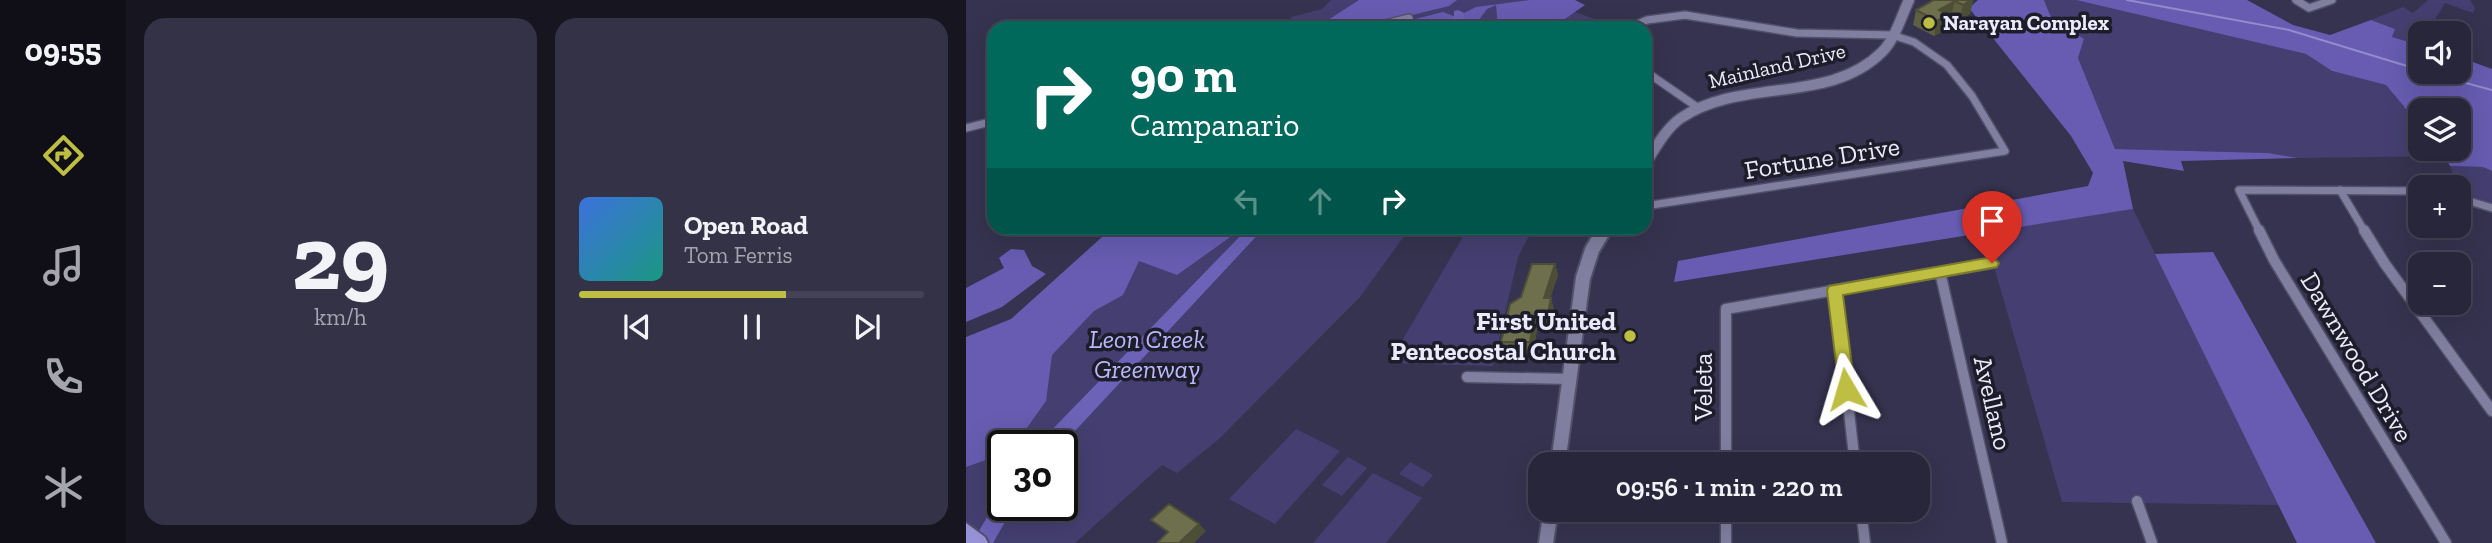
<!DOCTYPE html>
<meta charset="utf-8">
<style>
:root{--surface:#28263b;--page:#343246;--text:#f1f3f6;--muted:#a5a5af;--line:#444355;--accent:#bebf42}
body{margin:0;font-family:"Zilla Slab",serif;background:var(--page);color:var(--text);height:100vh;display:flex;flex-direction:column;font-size:26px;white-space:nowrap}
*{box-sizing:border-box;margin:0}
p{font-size:23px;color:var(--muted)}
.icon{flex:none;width:38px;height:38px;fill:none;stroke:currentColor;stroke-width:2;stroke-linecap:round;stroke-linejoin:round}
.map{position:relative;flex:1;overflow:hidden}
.side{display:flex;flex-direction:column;gap:18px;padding:18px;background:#161520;width:840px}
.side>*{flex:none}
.guide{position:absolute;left:21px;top:21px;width:665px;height:214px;border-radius:21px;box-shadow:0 7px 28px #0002,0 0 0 2px var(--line);background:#00695c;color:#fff;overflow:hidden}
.tools{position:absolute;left:1442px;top:21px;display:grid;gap:14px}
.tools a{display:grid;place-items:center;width:63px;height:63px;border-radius:14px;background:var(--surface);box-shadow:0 7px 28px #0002,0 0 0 2px var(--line);font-size:35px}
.speed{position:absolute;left:21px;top:430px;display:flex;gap:14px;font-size:35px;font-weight:700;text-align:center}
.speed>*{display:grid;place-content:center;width:91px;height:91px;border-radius:50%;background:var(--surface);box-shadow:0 7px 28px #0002,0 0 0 2px var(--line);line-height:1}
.speed .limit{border:4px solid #111;border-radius:10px;background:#fff;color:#111}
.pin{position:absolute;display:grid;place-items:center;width:60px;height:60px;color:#fff;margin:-72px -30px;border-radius:50% 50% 50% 0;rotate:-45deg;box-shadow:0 0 7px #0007}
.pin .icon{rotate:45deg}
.me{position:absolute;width:77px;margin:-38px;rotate:353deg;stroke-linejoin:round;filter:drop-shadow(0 0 5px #0008)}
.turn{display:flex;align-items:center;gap:24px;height:147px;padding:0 28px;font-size:32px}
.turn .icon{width:91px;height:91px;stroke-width:2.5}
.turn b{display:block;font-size:49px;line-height:60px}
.lanes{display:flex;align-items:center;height:66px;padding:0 28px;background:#0003;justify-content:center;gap:35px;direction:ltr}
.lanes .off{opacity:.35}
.side .widget{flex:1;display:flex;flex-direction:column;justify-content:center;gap:10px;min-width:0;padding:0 24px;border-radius:21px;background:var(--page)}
.side .dial{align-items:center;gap:0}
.dial b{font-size:91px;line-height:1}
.song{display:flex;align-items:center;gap:21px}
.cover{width:84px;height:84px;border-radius:10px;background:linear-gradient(135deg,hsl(220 70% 55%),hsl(170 70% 35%))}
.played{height:7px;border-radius:4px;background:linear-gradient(90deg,var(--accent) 60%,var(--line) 60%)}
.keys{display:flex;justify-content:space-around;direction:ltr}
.side .tiles{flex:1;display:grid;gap:18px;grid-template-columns:repeat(2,1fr)}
.trip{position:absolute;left:562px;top:452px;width:402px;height:70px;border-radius:21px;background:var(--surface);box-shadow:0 7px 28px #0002,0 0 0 2px var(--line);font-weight:600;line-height:70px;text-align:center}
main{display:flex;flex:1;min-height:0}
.menu{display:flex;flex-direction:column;width:126px;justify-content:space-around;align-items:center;background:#100f18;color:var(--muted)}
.menu .icon{width:49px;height:49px}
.menu .on{color:var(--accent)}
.menu b{font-size:32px;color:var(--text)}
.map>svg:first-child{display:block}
.green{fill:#443f70;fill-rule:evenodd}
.forest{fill:#675cb1}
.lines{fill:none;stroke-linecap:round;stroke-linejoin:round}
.stream{stroke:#928bcc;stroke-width:2}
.river{fill:#6c62b7;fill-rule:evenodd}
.minor-far1-casing{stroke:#525068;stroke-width:10}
.minor-casing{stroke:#525068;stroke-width:13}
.secondary-far1-casing{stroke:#525068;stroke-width:13}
.secondary-casing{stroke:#525068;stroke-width:18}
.primary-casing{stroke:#525068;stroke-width:4}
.minor-far1{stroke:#807fa0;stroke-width:7}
.minor{stroke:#807fa0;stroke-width:10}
.secondary-far1{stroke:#807fa0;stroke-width:10}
.secondary{stroke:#807fa0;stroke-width:14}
.primary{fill:#9792d5;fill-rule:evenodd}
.wall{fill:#5f5f42}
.shaded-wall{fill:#4d4e36}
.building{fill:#6e6f4d;stroke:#4d4e36;stroke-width:2}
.route{fill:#bebf42;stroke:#7c7c2b;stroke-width:2}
.poi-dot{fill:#bebf42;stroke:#1d1d2a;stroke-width:2.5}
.labels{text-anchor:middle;stroke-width:7;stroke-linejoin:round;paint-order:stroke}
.far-poi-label{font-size:21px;font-weight:bold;fill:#eaeafc;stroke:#1d1d2a;text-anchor:start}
.far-street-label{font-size:21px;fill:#eaeafc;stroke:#1d1d2a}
.street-label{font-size:26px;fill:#eaeafc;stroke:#1d1d2a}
.poi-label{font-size:26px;font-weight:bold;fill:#eaeafc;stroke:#1d1d2a;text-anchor:end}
.park-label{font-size:26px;font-style:italic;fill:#bbb7fc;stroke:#1d1d2a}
</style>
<main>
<nav class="menu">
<b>09:55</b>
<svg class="icon on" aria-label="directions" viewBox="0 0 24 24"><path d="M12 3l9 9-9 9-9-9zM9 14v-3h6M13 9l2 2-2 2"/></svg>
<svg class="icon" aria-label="music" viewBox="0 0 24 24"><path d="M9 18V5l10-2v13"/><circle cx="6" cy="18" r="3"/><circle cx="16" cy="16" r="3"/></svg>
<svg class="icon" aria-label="phone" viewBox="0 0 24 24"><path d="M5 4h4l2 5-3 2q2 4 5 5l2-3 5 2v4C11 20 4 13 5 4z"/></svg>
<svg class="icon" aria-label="climate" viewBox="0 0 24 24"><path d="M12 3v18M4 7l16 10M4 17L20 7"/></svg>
</nav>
<section class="side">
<div class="tiles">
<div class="widget dial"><b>29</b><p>km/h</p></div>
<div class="widget">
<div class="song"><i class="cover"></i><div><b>Open Road</b><p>Tom Ferris</p></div></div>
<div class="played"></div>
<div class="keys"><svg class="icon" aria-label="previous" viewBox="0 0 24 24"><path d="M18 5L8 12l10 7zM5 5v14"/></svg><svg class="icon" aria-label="pause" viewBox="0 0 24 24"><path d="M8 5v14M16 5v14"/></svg><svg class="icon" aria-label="next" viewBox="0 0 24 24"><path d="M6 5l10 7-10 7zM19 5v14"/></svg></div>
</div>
</div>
</section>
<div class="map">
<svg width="1526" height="543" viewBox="0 0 1526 543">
<rect width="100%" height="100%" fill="#35334f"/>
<g class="green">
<path d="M365 0H581L606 14 609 12 654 28H325V17L356 9Z"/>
<path d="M1078 0H1110L1340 54 1366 71 1420 85 1454 126V149H1474L1480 156 1332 158 1302 153 1149 149 1112 58 1118 39 1084 15Z"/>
<path d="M1462 0H1504L1509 8 1507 13 1479 3 1465 26V33H1454V45L1426 37 1429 29 1405 20 1437 7 1447 13Z"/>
<path d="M1484 166 1517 167 1526 171V204L1493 194Z"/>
<path d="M1167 209 1313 505 1096 502 1018 232Z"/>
<path d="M165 228H444L394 297 253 439 211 473 196 465 109 543H0V343L35 327ZM37 446H96V506H37Z"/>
<path d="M502 228H567L552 257 527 366 423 363Z"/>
<path d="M330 429 374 451 309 524 263 499Z"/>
<path d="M382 457 401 468 376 496 356 485Z"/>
<path d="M444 462 467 475 457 487 433 474Z"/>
<path d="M407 473 456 498 420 543H347Z"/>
</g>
<g class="forest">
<path d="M393 0H491L483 6 393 28H356L362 20Z"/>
<path d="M564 0H609L619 5 586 28H532L530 5 521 9 507 28H502L498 19 493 18 483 28H414L477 12 490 17 510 7Z"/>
<path d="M1012 0H1078L1084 15 1118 39 1112 58 1149 149 1302 153 1332 158 1215 161 1218 171 1157 161 1167 209 708 282 712 261 1122 186 1127 173 1105 136 1003 8Z"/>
<path d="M1110 0H1281L1327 25 1364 35 1405 20 1429 29 1426 37 1454 45V72H1493V57L1526 69V171L1517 167 1484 166 1474 149H1493V110H1454V126L1420 85 1366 71 1340 54Z"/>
<path d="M146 228H268L263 238 211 275 173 261 157 295 128 311 86 355 80 401 48 446H37V454L0 467V337L45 319Z"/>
<path d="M45 249 58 250 66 266 80 274 36 307 0 322V288L38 268 33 258Z"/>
<path d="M1247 252 1410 543H1331L1189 254Z"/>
</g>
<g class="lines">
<g class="stream">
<path d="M1161 0 1323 30 1454 70"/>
<path d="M1459 72 1526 90"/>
</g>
<g class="river">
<path d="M492 10 498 13V20L491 28H479L488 18V11Z"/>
<path d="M282 228H298L95 446H74L76 440Z"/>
<path d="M37 497V506H48L27 543H6L31 500Z"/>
</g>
<g class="minor-far1-casing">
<g id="minor-far1">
<path d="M1330 0 1343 8 1366 0"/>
<path d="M403 28 443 18"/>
<path d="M663 28 681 20 719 15 831 33 926 35 948 42 981 65 1006 96 1039 151 679 206"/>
<path d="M679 71 731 107"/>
<path d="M0 128 28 121"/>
<path d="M1374 190 1399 232"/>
<path d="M1493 198 1526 208"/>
<path d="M1294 232 1273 190 1454 191"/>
</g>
</g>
<g class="minor-casing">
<g id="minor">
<path d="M1293 230 1308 260 1480 543"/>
<path d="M1398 230 1419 264 1526 411"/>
<path d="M974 272 1036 543"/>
<path d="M869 290 889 464"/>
<path d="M501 377 604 379"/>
<path d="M760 464V309L1026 263"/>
<path d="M1171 501 1186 543"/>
<path d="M760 509V543"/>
<path d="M895 509 899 543"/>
</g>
</g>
<g class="secondary-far1-casing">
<g id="secondary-far1">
<path d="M679 164C690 148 699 129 715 118 775 77 863 105 916 52 929 39 935 17 943 0"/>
<path d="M637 232 639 228"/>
</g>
</g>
<g class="secondary-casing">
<g id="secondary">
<path d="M592 464 617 278 626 250 638 230"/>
<path d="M580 543 585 509"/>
</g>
</g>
<g class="primary-casing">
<path id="primary" d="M0 523 19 537 22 543H0Z"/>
</g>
<use href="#minor-far1" class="minor-far1"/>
<use href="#minor" class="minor"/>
<use href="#secondary-far1" class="secondary-far1"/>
<use href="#secondary" class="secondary"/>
<use href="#primary" class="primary"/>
</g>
<g class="wall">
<path d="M968 0H1007L1004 14 993 20 985 16 982 18 979 30 968 36 947 25 950 10Z"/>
<path d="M589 264 592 275 584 298 588 309 585 324H572L567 353H539L535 342 555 297Z"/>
</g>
<g class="shaded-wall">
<path d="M1005 0H1007L1004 14 993 20 997 5Z"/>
<path d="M989 1 985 16 982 18 979 30 968 36 973 10Z"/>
<path d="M589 264 592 275 581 309 578 298Z"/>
<path d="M585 298 588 309 585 324 582 313Z"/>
<path d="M569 313 572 324 567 353 564 342Z"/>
<path d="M233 524 240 531 228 543H213Z"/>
</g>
<g class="building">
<path d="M968 0H1005L997 5 989 1 973 10 982 15 971 21 950 10Z"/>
<path d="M566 264H589L578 298H585L582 313H569L564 342H535L544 304 555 297Z"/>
<path d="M203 504 233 524 213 543H191L202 532 185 520Z"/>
</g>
<path class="route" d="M1026 257 1033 263 1031 267 877 295 889 389 880 397 874 395 861 290 863 286Z"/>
<g class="poi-dot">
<circle cx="963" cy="23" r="7"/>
<circle cx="664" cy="336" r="7"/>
</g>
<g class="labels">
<g class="far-poi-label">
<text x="977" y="30">Narayan Complex</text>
</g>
<g class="far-street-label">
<text transform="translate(811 66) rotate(-13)" y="7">Mainland Drive</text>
</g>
<g class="street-label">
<text transform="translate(856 158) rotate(-9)" y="9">Fortune Drive</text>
<text transform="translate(1391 357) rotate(59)" y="9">Dawnwood Drive</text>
<text transform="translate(737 387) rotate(-90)" y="9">Veleta</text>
<text transform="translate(1027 403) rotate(77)" y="9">Avellano</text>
</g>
<g class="poi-label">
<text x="650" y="330">First United<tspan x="650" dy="30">Pentecostal Church</tspan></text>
</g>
<g class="park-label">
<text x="181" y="348">Leon Creek<tspan x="181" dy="30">Greenway</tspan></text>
</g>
</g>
</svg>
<div class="tools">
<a><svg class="icon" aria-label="sound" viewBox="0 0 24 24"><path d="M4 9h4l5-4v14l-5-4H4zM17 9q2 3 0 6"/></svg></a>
<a><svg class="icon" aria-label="layers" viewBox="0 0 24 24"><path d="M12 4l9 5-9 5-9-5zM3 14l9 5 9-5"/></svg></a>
<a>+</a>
<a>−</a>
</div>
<div class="speed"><div class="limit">30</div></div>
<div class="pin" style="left:1026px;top:263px;background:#d93025"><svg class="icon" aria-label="arrive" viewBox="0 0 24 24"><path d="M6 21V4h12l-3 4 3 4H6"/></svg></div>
<svg class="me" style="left:880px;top:389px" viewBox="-20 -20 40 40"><path d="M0-17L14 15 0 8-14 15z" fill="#bebf42" stroke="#fff" stroke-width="4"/></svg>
<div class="trip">09:56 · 1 min · 220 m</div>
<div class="guide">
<div class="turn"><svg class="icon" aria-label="right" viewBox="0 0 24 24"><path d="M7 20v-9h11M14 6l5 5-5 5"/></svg><div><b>90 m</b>Campanario</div></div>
<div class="lanes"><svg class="icon off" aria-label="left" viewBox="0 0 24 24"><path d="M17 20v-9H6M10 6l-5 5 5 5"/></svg><svg class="icon off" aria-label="ahead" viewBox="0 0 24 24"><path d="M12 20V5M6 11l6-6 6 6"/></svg><svg class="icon" aria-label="right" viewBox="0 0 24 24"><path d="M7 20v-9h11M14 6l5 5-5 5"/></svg></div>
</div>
</div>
</main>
